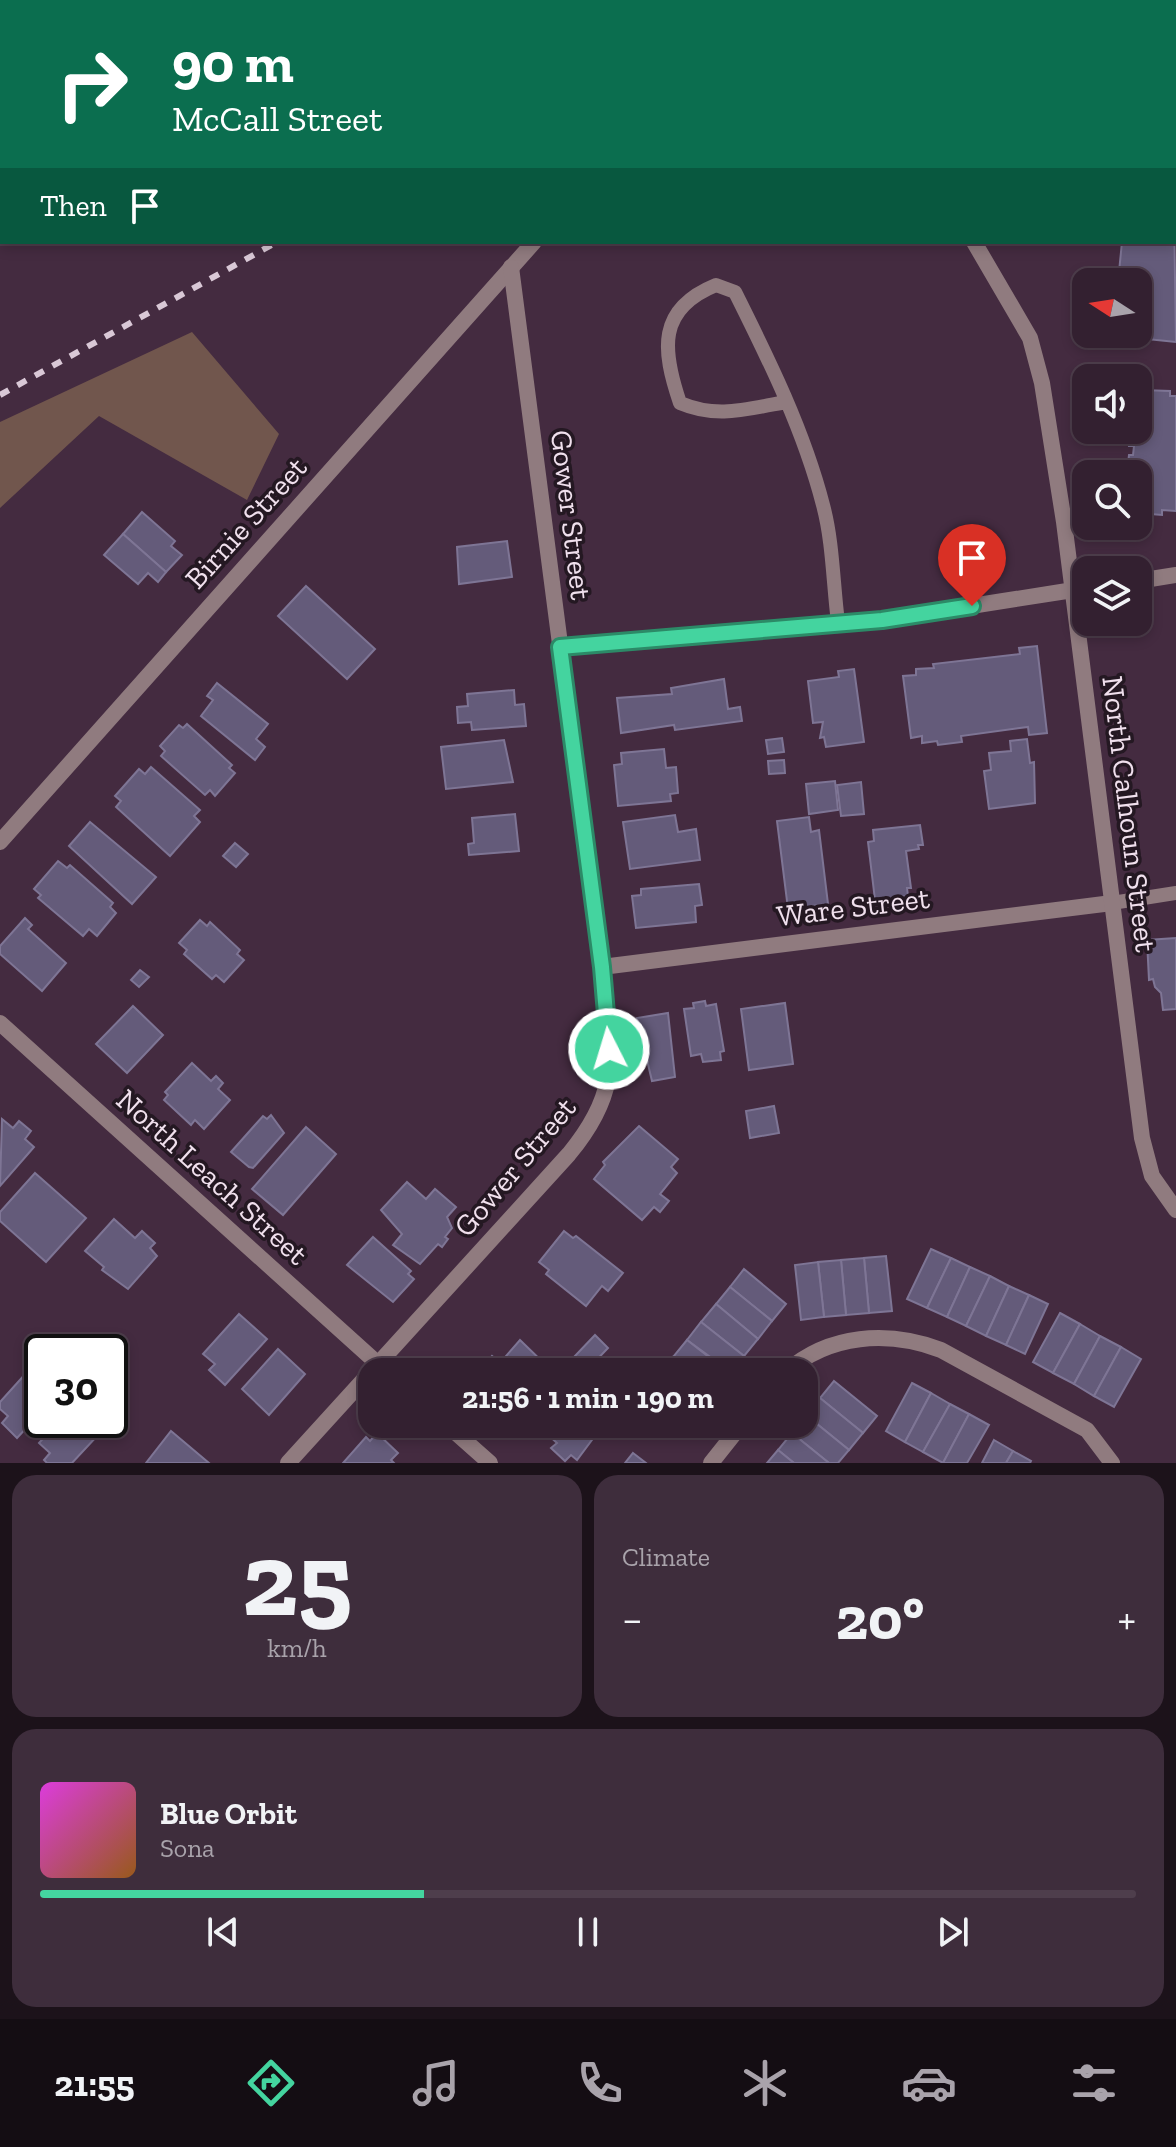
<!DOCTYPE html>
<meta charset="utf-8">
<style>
:root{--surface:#332030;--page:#3e2d3c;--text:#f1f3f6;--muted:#a9a3ab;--line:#4e3e4c;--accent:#44d49f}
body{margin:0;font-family:"Zilla Slab",serif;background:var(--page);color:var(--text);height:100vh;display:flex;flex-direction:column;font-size:30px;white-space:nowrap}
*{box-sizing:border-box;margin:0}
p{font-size:26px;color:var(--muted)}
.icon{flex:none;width:44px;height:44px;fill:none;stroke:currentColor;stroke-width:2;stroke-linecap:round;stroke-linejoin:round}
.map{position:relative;height:1463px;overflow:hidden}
.panel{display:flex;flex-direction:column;gap:12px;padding:12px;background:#1c121a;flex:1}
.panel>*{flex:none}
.guide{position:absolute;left:0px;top:0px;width:1176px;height:244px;box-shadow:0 4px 12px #0003,0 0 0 2px var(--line);background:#0b6e4f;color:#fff;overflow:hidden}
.needle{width:52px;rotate:282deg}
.controls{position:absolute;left:1072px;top:268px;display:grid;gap:16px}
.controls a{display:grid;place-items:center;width:80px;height:80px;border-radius:16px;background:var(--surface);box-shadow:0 4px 12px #0003,0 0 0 2px var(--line);font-size:40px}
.speed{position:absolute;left:24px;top:1334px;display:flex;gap:16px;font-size:40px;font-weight:700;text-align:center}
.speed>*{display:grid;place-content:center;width:104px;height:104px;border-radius:50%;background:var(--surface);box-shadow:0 4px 12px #0003,0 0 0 2px var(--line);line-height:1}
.speed .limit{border:4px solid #111;border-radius:12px;background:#fff;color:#111}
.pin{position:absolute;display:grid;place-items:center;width:68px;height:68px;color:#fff;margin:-82px -34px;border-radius:50% 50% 50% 0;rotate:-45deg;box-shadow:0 0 8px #0007}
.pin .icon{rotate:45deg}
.me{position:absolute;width:88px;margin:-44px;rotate:355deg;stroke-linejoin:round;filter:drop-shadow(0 0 6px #0008)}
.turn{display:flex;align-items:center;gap:28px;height:168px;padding:0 40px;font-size:36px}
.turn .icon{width:104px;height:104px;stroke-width:2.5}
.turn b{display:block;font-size:56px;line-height:68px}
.then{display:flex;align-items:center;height:76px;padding:0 40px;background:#0003;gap:16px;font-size:30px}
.big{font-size:60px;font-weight:700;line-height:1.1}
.panel .widget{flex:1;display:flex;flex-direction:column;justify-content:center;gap:12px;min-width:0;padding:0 28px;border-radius:24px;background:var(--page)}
.panel .dial{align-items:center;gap:0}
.dial b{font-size:104px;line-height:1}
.song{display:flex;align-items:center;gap:24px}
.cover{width:96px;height:96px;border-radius:12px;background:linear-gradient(135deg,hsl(300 70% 55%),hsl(30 70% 35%))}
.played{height:8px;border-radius:4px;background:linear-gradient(90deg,var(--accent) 35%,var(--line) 35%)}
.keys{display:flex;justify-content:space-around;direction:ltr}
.heat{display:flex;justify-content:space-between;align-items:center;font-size:44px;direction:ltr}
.panel .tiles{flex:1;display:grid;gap:12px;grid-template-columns:1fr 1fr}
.widget:last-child{grid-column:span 2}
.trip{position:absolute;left:358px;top:1358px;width:460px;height:80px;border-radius:24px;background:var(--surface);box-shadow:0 4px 12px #0003,0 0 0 2px var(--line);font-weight:700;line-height:80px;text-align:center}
.tabs{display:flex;height:128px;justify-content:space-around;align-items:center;background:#140d13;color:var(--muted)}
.tabs .icon{width:56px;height:56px}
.tabs .on{color:var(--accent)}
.tabs b{font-size:36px;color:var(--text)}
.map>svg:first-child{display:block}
.green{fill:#71564d}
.building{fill:#645b7a;stroke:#7e7595;stroke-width:2}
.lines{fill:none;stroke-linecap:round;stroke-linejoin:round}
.service{stroke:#907b7f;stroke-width:14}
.minor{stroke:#907b7f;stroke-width:16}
.tertiary{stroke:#907b7f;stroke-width:16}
.rail{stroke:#d9c8d6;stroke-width:6;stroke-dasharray:10 10;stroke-linecap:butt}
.route-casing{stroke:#2c8a67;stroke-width:20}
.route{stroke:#44d49f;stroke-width:14}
.labels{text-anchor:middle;stroke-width:7;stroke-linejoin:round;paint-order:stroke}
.street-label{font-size:30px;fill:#f0e0ed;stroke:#241822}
</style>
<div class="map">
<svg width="1176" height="1463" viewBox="0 0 1176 1463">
<rect width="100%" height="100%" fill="#442b40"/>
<path class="green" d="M192 332 279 434 247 500 99 416 0 508V422Z"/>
<g class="building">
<path d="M1167 0 1176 2V50L1174 2H1164Z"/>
<path d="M1174 212 1176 342 1118 336 1138 334V282H1118L1122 242H1174Z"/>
<path d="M1142 390 1170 391V396H1176V511L1162 510V515L1138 513V474H1127L1129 455H1133L1134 446H1129L1130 430H1138Z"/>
<path d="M142 512 175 541 171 546 182 555 166 572 123 534Z"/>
<path d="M123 534 166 572 158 582 148 573 138 584 104 555Z"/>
<path d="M507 541 512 577 459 584 457 547Z"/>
<path d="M306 586 375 649 347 679 278 616Z"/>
<path d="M1037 646 1047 733 1029 735 1028 727 961 736 962 742 938 745 937 741 922 743V736L911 738 903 676 916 675V669L934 668 933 664 1020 654 1019 648Z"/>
<path d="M854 669 864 742 826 747 824 737 820 738 823 722 813 723 808 681 839 677 838 671Z"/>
<path d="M724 679 728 709 740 707 742 721 675 730 674 725 621 733 617 698 672 694 671 688Z"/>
<path d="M217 683 268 724 256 739 265 747 255 760 201 716 213 700 207 696Z"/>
<path d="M514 690 515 705 524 704 526 726 472 730 471 722 458 723 457 707 468 706 467 694Z"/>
<path d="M187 724 232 765 229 768 235 773 215 796 210 790 205 795 161 756 165 751 160 746 179 725 183 728Z"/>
<path d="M782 738 784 752 768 754 766 740Z"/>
<path d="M1027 739 1030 763 1034 762 1035 803 989 809 984 771 991 770 989 753 1011 751 1010 741Z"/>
<path d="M504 740 513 782 446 789 441 747Z"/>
<path d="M664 749 666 768 676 767 678 793 670 794 671 801 618 806 614 765 622 764 621 753Z"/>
<path d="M784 760 785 773 769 774 768 761Z"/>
<path d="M151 767 200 810 194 816 200 822 170 856 116 807 121 801 115 796 139 769 145 774Z"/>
<path d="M835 781 838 810 809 814 806 784Z"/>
<path d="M861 782 864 814 841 816 837 785Z"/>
<path d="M515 814 519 851 469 855 468 844 474 843 472 818Z"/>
<path d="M675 815 678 832 696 829 700 860 630 869 623 822Z"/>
<path d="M809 817 811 832 819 830 828 904 788 909 777 821Z"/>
<path d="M90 822 156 877 132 904 69 846Z"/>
<path d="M920 825 923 845H918L919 849 906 851 911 888H907L908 896 875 900 868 842 874 841 873 830Z"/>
<path d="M235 843 248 854 236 867 223 856Z"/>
<path d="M58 861 67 868 70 865 113 903 110 907 116 913 97 936 89 929 83 936 38 898 41 895 34 889Z"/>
<path d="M699 884 702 905 695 906 696 922 636 928 632 896 641 895V889Z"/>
<path d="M25 918 32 925 28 929 66 963 42 991 0 954V946Z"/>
<path d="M200 920 207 926 210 922 240 950 237 954 244 960 224 982 216 975 212 979 184 954 187 950 179 943Z"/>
<path d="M1176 938V1009L1163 1010 1161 993 1155 987 1153 979 1149 980 1147 940Z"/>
<path d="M140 970 149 977 139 987 131 980Z"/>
<path d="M705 1001 706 1006 716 1004 724 1051 720 1052 721 1060 703 1062 701 1054 691 1056 684 1009 694 1008 693 1003Z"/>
<path d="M785 1003 793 1064 749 1070 741 1009Z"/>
<path d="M133 1006 163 1035 127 1073 96 1044Z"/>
<path d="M668 1013 675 1077 652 1081 637 1018Z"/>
<path d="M192 1063 211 1081 216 1076 223 1083 218 1089 230 1100 204 1129 195 1120 191 1125 164 1100 168 1095 165 1092Z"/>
<path d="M774 1106 779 1133 750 1138 746 1111Z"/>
<path d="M271 1115 284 1133 253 1168 249 1167 231 1152 263 1116 267 1119Z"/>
<path d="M2 1119 13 1128 19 1121 31 1131 25 1139 34 1147 0 1186Z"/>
<path d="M639 1126 678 1159 671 1167 677 1173 660 1194 669 1201 660 1212 654 1207 642 1220 594 1179 605 1165 603 1162Z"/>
<path d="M306 1127 336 1154 283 1215 252 1189Z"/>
<path d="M35 1173 86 1218 46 1262 0 1221V1212Z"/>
<path d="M407 1182 426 1199 435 1189 456 1207 447 1217 452 1228 445 1237 448 1239 442 1247 438 1244 420 1264 393 1245 402 1234 381 1210Z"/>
<path d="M114 1219 135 1238 142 1231 155 1243 150 1248 157 1256 128 1289 102 1270 104 1267 85 1251Z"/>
<path d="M564 1231 573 1238 576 1236 623 1273 608 1291 602 1286 586 1306 546 1274 549 1270 539 1262Z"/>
<path d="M373 1237 411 1271 408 1274 414 1279 393 1302 347 1265Z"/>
<path d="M931 1249 951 1258 927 1308 907 1299Z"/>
<path d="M886 1256 892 1311 869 1313 864 1258Z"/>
<path d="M864 1258 869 1313 846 1315 841 1260Z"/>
<path d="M951 1258 970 1267 947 1317 927 1308Z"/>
<path d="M841 1260 846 1315 824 1317 818 1262Z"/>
<path d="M818 1262 824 1317 801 1320 795 1265Z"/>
<path d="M970 1267 990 1276 966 1326 947 1317Z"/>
<path d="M744 1269 786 1304 772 1321 730 1287Z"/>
<path d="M990 1276 1009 1286 986 1336 966 1326Z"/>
<path d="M1009 1286 1029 1295 1006 1345 986 1336Z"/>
<path d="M730 1287 772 1321 758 1339 716 1304Z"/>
<path d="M1029 1295 1048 1304 1025 1354 1006 1345Z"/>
<path d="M716 1304 758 1339 744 1356 701 1322Z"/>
<path d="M1060 1313 1080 1324 1053 1373 1033 1362Z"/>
<path d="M239 1314 267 1339 225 1385 209 1370 215 1364 203 1354Z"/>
<path d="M701 1322 744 1356 731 1372 687 1340Z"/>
<path d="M1080 1324 1100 1336 1074 1384 1053 1373Z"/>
<path d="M595 1335 608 1348 587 1370 574 1357Z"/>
<path d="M1100 1336 1121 1347 1094 1396 1074 1384Z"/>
<path d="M520 1340 553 1372H478L492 1356 500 1363Z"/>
<path d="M687 1340 728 1372H691L673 1357Z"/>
<path d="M1121 1347 1141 1359 1114 1407 1094 1396Z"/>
<path d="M278 1349 305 1374 269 1415 242 1389Z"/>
<path d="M673 1357 691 1372H661Z"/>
<path d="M28 1371 42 1383V1411L17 1438 2 1423 8 1416 0 1409V1402Z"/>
<path d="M834 1381 877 1416 863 1433 820 1398Z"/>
<path d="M912 1383 931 1393 905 1442 886 1431Z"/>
<path d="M931 1393 950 1404 923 1452 905 1442Z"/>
<path d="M820 1398 863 1433 849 1450 806 1415Z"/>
<path d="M950 1404 969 1414 943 1463 923 1452Z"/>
<path d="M969 1414 989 1425 967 1463H943Z"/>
<path d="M806 1415 849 1450 838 1463H829L792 1433 799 1424H804Z"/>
<path d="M60 1420H81L98 1435 72 1463H47L44 1460 50 1453 39 1443Z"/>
<path d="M555 1424H595L600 1429 577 1460 571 1455 565 1461 551 1448 557 1443 546 1433Z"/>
<path d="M171 1431 209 1463H146Z"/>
<path d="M377 1433 398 1453 391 1460 394 1463H343L366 1437 370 1441Z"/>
<path d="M792 1433 829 1463H794L778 1450Z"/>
<path d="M994 1440 1013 1451 1006 1463H982Z"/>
<path d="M778 1450 794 1463H767Z"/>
<path d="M1013 1451 1031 1461 1030 1463H1006Z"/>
<path d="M633 1453 646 1463H625Z"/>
</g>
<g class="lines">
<g class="service">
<path d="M1076 2 1080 0"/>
<path d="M0 111 2 110"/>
<path d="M0 214 2 213"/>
<path d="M786 402C746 409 718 419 680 403 662 350 657 309 716 285L735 292C769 360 804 431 823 505 833 542 833 584 838 622"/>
<path d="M1112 903 1176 893"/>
</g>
<g class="minor">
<path d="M43 2 47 0"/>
<path d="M763 2 766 0"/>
<path d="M0 26 2 25"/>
<path d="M1138 581 1176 575"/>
<path d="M560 647 882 620 1086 588"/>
<path d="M0 842 534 242"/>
<path d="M602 967 1112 903"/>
<path d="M0 1023 387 1372"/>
<path d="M786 1372C829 1334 888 1330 941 1350L1087 1430 1112 1463"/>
<path d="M446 1424 490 1463"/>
<path d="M288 1463 569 1154C626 1085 609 1050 602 967L511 267"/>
<path d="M711 1463 742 1424"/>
</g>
<g class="tertiary">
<path d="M829 0 830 2"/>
<path d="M974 242 1030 338 1042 383 1064 522 1142 1138 1152 1176 1176 1210"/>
</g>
<g class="rail">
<path d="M712 2 716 0"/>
<path d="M0 395 277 242"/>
</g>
</g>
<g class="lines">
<g class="route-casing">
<path id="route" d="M609 1049 602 967 560 647 882 620 972 606"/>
</g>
<use href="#route" class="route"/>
</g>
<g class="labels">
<g class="street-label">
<text transform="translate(571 515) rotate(83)" y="10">Gower Street</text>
<text transform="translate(246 523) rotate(-48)" y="10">Birnie Street</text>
<text transform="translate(1129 814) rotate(83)" y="10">North Calhoun Street</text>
<text transform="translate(853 907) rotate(-7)" y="10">Ware Street</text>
<text transform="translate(515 1167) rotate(-50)" y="10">Gower Street</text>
<text transform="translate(212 1177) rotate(42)" y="10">North Leach Street</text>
</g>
</g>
</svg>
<div class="controls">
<a><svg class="needle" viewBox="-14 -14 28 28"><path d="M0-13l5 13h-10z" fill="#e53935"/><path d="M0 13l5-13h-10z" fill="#a9a3ab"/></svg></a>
<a><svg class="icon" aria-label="sound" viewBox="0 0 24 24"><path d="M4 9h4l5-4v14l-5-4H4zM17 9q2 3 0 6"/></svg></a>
<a><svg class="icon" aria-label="search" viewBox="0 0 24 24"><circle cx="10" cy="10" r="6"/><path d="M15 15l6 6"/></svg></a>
<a><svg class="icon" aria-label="layers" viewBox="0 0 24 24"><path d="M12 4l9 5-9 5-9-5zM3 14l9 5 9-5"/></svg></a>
</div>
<div class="speed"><div class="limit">30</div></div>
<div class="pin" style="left:972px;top:606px;background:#d93025"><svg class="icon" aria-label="arrive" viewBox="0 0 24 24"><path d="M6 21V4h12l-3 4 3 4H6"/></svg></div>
<svg class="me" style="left:609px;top:1049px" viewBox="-20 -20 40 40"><circle r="17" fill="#44d49f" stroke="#fff" stroke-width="3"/><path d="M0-11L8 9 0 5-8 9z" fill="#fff"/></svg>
<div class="trip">21:56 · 1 min · 190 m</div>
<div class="guide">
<div class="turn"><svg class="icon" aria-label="right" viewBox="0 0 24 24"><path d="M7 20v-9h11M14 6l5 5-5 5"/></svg><div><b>90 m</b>McCall Street</div></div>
<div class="then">Then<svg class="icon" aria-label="arrive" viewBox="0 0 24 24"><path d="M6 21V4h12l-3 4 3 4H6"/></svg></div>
</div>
</div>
<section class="panel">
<div class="tiles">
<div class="widget dial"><b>25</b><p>km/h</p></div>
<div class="widget"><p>Climate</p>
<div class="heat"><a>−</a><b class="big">20°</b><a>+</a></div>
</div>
<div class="widget">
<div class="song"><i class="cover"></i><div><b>Blue Orbit</b><p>Sona</p></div></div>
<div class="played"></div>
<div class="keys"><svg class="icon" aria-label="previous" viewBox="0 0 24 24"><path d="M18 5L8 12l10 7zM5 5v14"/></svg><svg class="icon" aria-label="pause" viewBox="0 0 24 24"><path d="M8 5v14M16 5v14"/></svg><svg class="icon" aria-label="next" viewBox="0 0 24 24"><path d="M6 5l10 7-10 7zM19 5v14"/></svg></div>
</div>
</div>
</section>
<nav class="tabs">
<b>21:55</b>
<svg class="icon on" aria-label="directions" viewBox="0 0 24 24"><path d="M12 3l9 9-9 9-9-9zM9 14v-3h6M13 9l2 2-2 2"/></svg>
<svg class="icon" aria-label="music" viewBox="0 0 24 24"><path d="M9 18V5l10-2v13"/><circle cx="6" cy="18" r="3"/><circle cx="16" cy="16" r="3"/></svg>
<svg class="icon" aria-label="phone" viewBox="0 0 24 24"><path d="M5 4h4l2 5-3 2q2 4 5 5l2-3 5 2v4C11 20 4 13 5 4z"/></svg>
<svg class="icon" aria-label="climate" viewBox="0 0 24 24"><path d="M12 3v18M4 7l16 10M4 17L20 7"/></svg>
<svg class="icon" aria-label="car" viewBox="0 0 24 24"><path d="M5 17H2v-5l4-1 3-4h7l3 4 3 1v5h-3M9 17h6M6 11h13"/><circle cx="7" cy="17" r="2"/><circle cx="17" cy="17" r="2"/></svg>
<svg class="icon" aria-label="filters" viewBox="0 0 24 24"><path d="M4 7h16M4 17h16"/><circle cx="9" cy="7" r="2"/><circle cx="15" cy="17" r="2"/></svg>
</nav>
